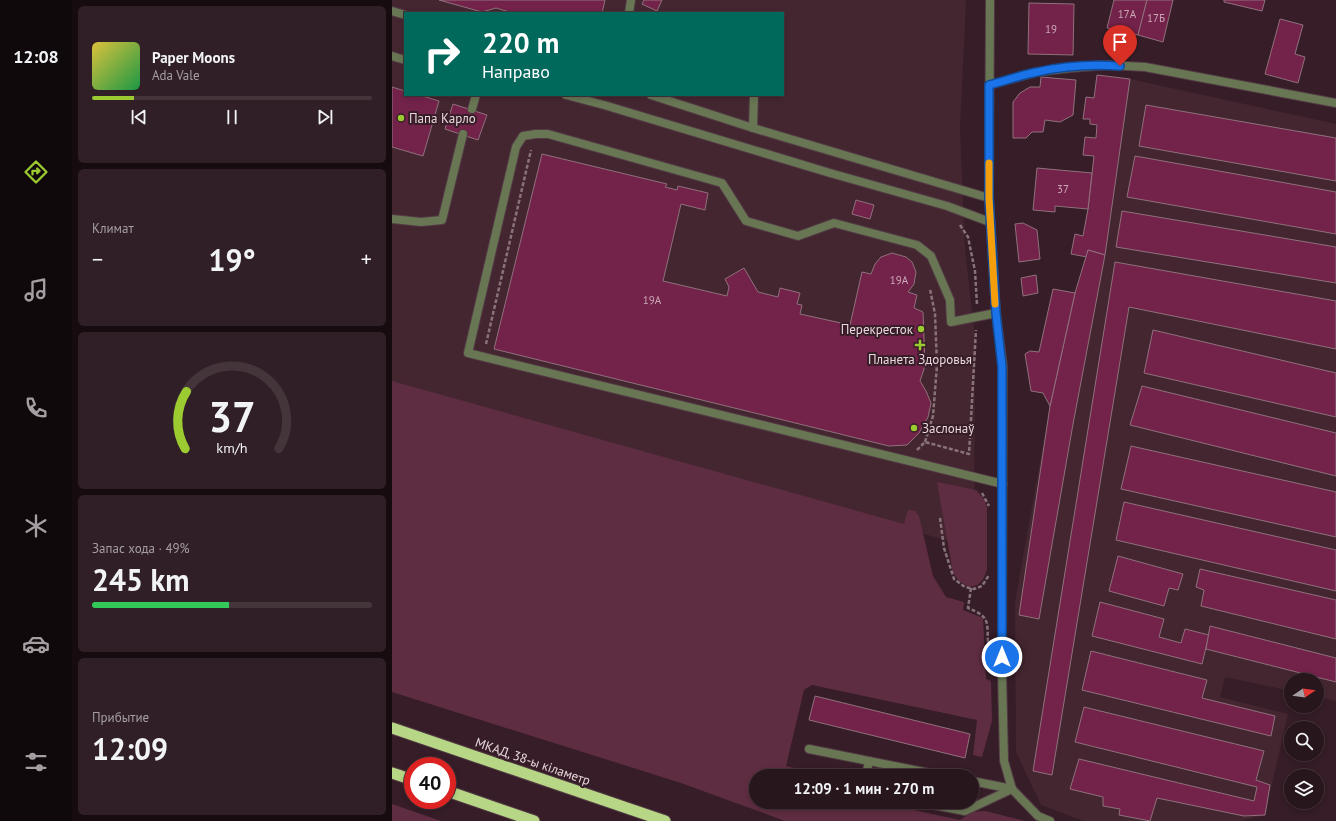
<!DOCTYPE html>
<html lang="ru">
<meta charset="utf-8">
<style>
:root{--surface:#28161d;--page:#301f26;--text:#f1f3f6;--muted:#a59fa4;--line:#44353b;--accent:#9cca31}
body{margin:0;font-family:"PT Sans",sans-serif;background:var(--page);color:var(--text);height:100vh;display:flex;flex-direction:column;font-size:15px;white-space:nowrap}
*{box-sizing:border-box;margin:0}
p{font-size:13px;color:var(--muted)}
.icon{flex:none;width:22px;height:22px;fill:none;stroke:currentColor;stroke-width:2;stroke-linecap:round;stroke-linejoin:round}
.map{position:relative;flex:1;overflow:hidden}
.details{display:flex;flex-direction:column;gap:6px;padding:6px;background:#160c10;width:320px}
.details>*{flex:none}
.banner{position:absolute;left:12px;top:12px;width:380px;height:84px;border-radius:0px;box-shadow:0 2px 6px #0003,0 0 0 1px var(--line);background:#00695c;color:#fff;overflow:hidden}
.needle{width:26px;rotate:77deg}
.controls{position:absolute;left:892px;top:673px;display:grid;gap:8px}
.controls a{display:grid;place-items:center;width:40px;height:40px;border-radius:50%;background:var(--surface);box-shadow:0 2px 6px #0003,0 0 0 1px var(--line);font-size:20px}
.speed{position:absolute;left:12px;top:757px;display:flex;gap:8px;font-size:20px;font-weight:700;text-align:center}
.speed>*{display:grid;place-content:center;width:52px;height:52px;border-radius:50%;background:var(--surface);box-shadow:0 2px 6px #0003,0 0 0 1px var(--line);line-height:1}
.speed .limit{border:6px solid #d22;background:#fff;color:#111}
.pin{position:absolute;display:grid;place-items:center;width:34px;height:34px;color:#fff;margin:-41px -17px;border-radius:50% 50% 50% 0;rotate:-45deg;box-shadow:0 0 4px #0007}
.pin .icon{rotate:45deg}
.me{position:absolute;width:44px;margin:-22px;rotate:0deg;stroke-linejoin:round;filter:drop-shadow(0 0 3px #0008)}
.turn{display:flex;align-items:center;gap:14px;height:84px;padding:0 12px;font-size:18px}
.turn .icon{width:52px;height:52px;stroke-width:2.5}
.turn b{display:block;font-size:28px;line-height:34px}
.big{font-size:30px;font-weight:600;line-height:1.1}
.details .widget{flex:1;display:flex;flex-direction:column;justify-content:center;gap:6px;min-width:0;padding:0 14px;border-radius:6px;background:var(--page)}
.details .dial{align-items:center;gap:0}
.dial svg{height:104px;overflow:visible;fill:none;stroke:var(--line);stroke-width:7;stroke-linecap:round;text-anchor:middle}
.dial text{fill:var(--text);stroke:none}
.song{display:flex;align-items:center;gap:12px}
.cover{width:48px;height:48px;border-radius:6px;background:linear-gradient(135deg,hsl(50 70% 55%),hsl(140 70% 35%))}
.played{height:4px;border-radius:2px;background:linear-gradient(90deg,var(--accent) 15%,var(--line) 15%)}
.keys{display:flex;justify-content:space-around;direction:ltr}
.heat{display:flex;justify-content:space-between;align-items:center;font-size:22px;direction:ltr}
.charge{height:6px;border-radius:3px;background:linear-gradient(90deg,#34c759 49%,var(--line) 0)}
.trip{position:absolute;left:357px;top:769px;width:230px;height:40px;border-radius:20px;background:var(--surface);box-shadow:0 2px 6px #0003,0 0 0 1px var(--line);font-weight:600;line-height:40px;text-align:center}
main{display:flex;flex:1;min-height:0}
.dock{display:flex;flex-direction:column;width:72px;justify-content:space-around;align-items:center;background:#10090c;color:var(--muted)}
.dock .icon{width:28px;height:28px}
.dock .current{color:var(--accent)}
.dock b{font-size:18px;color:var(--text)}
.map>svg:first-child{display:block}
.built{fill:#442631;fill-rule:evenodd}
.green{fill:#5f2d42}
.building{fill:#732249;stroke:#8f717c}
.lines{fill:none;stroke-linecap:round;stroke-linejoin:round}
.service-casing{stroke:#523b44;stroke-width:10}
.minor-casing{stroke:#523b44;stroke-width:10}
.tertiary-casing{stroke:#523b44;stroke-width:10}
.trunk-casing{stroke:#523b44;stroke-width:13}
.path{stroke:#88737a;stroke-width:2.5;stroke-dasharray:4 2;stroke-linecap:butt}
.service{stroke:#697654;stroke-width:8}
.minor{stroke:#697654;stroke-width:8}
.tertiary{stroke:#697654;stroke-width:8}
.trunk{stroke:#b8d786;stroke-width:11}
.route-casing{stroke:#114b97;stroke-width:10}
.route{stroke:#1a73e8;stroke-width:7}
.slow{stroke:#f59e0b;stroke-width:7}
.poi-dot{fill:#9cca31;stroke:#361d27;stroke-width:1.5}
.labels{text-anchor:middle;stroke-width:4;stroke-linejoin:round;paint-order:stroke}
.number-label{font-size:11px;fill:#cbaab7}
.poi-label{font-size:13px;fill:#e8d7dc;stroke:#361d27;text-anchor:start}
.street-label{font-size:13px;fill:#e8d7dc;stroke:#361d27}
</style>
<main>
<nav class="dock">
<b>12:08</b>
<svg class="icon current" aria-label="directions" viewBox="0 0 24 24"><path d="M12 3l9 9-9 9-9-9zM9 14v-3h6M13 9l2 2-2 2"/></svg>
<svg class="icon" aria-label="music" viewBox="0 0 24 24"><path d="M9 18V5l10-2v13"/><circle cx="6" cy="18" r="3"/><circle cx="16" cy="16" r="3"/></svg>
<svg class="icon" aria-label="phone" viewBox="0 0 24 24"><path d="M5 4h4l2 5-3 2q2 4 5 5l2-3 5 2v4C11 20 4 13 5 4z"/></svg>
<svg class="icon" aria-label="climate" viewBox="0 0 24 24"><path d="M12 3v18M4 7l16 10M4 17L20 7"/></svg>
<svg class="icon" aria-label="car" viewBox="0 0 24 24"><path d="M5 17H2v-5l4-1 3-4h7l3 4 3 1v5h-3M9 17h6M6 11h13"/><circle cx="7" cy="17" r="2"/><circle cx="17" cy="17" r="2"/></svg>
<svg class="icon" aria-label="filters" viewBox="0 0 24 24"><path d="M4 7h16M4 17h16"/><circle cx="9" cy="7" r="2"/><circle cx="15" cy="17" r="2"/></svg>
</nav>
<section class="details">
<div class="widget">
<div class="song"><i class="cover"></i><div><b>Paper Moons</b><p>Ada Vale</p></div></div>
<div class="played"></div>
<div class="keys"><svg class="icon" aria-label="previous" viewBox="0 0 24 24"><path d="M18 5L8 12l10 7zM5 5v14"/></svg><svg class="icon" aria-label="pause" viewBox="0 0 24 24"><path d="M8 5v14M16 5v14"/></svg><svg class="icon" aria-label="next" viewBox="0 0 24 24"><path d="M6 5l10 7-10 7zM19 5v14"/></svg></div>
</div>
<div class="widget"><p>Климат</p>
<div class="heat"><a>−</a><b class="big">19°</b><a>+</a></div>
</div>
<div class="widget dial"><svg viewBox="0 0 100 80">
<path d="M14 69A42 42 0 1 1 86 69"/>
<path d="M14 69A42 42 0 0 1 15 25" stroke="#9cca31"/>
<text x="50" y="56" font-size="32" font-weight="700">37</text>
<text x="50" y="72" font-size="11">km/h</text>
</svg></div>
<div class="widget"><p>Запас хода · 49%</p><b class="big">245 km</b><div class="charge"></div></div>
<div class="widget"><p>Прибытие</p><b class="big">12:09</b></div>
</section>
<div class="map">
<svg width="944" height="821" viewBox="0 0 944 821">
<rect width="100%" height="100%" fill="#361d27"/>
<g class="built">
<path d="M0 0H574L568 129 573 250 583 337 582 548 0 384ZM13 13H391V95H13Z"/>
<path d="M738 79 944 124V701L925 697V680H899V691L833 677 828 697 896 714 873 815 848 821H692L649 805 624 752 623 602 658 406 683 293 696 250 713 255Z"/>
</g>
<g class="green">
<path d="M0 381 512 524 516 510 523 511 527 516 541 576 554 597 572 602 571 610 591 618 594 679 599 681 600 721 590 757 581 755 585 720 420 685 412 690 394 766 419 772 418 776H364V802H484L568 820 580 812 593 811 633 821H393L289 783 0 692Z"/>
<path d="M545 482 584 490 592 499 595 507V569C592 582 583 592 570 583 566 581 564 576 561 573Z"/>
<path d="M0 804 49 821H0Z"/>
</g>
<g class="building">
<path d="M47 0H213L210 13H121L104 8 90 12Z"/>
<path d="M252 0H270L265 11 250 4Z"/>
<path d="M722 0H755L746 35 715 28Z"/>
<path d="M755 0H781L771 42 746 35Z"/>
<path d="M832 0H873L870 11 832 2Z"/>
<path d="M637 3 682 4 681 55 636 54Z"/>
<path d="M888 19 911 25 903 54 913 57 906 83 873 74Z"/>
<path d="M705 75 738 79 713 255 696 250 695 257 679 254 683 234 691 236 696 209 702 156 691 155 693 137 704 138 705 125 698 124V119H691L694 97 702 98Z"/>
<path d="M649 77 684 80 681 115 668 122 653 120 651 132H640L634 138H621V102L628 93 638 87H648Z"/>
<path d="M0 87 13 91V95H27L47 101 31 156 0 147Z"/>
<path d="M61 104 95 115 86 140 53 129Z"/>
<path d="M754 105 944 138V181L747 146Z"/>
<path d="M150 154 275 184 273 187 285 190 286 186 316 193 313 210 289 204 271 281 335 296 337 287 333 279 352 268 366 292 386 297 388 288 408 293 405 304 410 305 408 314 458 325 470 272 479 274 483 264 489 257 500 253 514 257 520 262 524 272 522 284 516 292 525 295 522 308 531 312 533 366 528 381 534 391 539 403 536 417 527 433 515 445 497 446 102 349Z"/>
<path d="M743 156 944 192V234L735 197Z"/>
<path d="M645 168 700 173 696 209 663 206V212L641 210Z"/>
<path d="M464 200 482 205 478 219 460 214Z"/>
<path d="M730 211 944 247V283L724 247Z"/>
<path d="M631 223 645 230 648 259 627 262 623 224Z"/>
<path d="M696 250 713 255 681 424 647 619 627 615 658 406 683 293Z"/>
<path d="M723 262 944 301V349L737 307 660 775 641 771Z"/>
<path d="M644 275 646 293 631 296 629 278Z"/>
<path d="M661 289 683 293 658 406 651 393 639 391 633 354 638 351 647 352Z"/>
<path d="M761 330 944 373V417L752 373Z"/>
<path d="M750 386 944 433V476L738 425Z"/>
<path d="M739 446 944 492V537L729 489Z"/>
<path d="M732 502 944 550V591L724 540Z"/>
<path d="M726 556 791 574 786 590 777 588 772 606 717 591Z"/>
<path d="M808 569 944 600V639L809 606 812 590 804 587Z"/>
<path d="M708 602 772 619 767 637 789 643 793 629 817 635 810 664 700 636Z"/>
<path d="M818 626 944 658V682L814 649Z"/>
<path d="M699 651 815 680 810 698 883 716 879 736 690 690Z"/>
<path d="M423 696 578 734 573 758 417 720Z"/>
<path d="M692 707 872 751 864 780 878 785 873 815 852 816 765 798 758 821 727 815 728 809 711 806V797L678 789 687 759 862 801 865 787 683 742Z"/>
</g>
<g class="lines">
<g class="service-casing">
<g id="service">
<path d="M0 11 13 15"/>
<path d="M237 13 239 0"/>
<path d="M0 56 13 60"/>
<path d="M174 95 212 105 438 173 555 206 598 222"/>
<path d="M259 95 361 128 597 198"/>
<path d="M80 109 84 95"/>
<path d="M361 128 362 95"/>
<path d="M0 219 29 222 50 220 71 134"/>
<path d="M604 313 559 322 558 300 539 256 525 245 442 223 406 236 354 221 330 183 156 134H144L131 136 124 147 76 353 611 484"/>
<path d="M417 749 552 776"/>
<path d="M474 776 477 761"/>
<path d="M580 781 620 789"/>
<path d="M526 802 573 811 620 789"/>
</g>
</g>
<g class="minor-casing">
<path id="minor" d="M597 85 645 72 678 68 716 65 753 67 944 103"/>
</g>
<g class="tertiary-casing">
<path id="tertiary" d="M598 0 597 198 604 313 611 367 610 672 612 761 620 789 646 816 658 821"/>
</g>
<g class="trunk-casing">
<g id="trunk">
<path d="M0 728 273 821"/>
<path d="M0 773 21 780"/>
<path d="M55 791 142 821"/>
</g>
</g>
<g class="path">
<path d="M568 225 576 237 583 271 585 305"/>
<path d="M94 344 139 150"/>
<path d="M533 442 541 416 545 365 543 314 538 289"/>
<path d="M525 450 533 442 577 454 584 330"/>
<path d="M590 493 597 506"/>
<path d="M548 518 552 548 562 579 573 587 582 589 590 586 597 575"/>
<path d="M579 588 576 608C598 617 595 621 596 643"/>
</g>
<use href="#service" class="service"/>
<use href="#minor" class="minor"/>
<use href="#tertiary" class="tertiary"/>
<use href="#trunk" class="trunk"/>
</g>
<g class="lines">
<g class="route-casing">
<path id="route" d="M610 657V367L604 313 597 198V85C613 81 629 75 645 72 671 66 701 64 728 66"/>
</g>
<use href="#route" class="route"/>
<path class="slow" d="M597 163V198L603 304"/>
</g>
<g class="poi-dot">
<circle cx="9" cy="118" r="4"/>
<circle cx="529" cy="329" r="4"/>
<path d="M526 339h4v4h4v4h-4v4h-4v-4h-4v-4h4z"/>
<circle cx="522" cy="428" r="4"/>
</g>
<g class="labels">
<g class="number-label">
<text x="735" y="18">17А</text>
<text x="764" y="22">17Б</text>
<text x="659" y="33">19</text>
<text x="671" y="193">37</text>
<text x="507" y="284">19А</text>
<text x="260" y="304">19А</text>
</g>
<g class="poi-label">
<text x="17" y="123">Папа Карло</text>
<text x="521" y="334" text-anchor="end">Перекресток</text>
<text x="528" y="364" text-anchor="middle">Планета Здоровья</text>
<text x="530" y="433">Заслонаў</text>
</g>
<g class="street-label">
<text transform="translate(141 761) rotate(19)" y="5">МКАД, 38-ы кіламетр</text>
</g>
</g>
</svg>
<div class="controls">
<a><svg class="needle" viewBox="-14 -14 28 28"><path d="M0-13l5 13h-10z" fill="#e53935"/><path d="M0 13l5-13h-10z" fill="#a59fa4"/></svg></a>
<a><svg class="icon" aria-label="search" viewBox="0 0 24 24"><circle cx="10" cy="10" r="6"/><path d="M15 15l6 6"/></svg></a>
<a><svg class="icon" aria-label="layers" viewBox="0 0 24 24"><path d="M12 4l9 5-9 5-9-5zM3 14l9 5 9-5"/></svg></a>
</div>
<div class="speed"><div class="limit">40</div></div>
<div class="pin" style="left:728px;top:66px;background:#d93025"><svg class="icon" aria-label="arrive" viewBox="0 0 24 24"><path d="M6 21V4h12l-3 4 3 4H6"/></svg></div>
<svg class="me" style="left:610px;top:657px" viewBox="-20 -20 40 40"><circle r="17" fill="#1a73e8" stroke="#fff" stroke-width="3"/><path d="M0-11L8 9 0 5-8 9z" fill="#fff"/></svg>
<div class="trip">12:09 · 1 мин · 270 m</div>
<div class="banner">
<div class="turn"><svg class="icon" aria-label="right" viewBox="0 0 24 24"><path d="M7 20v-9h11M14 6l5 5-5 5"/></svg><div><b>220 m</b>Направо</div></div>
</div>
</div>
</main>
